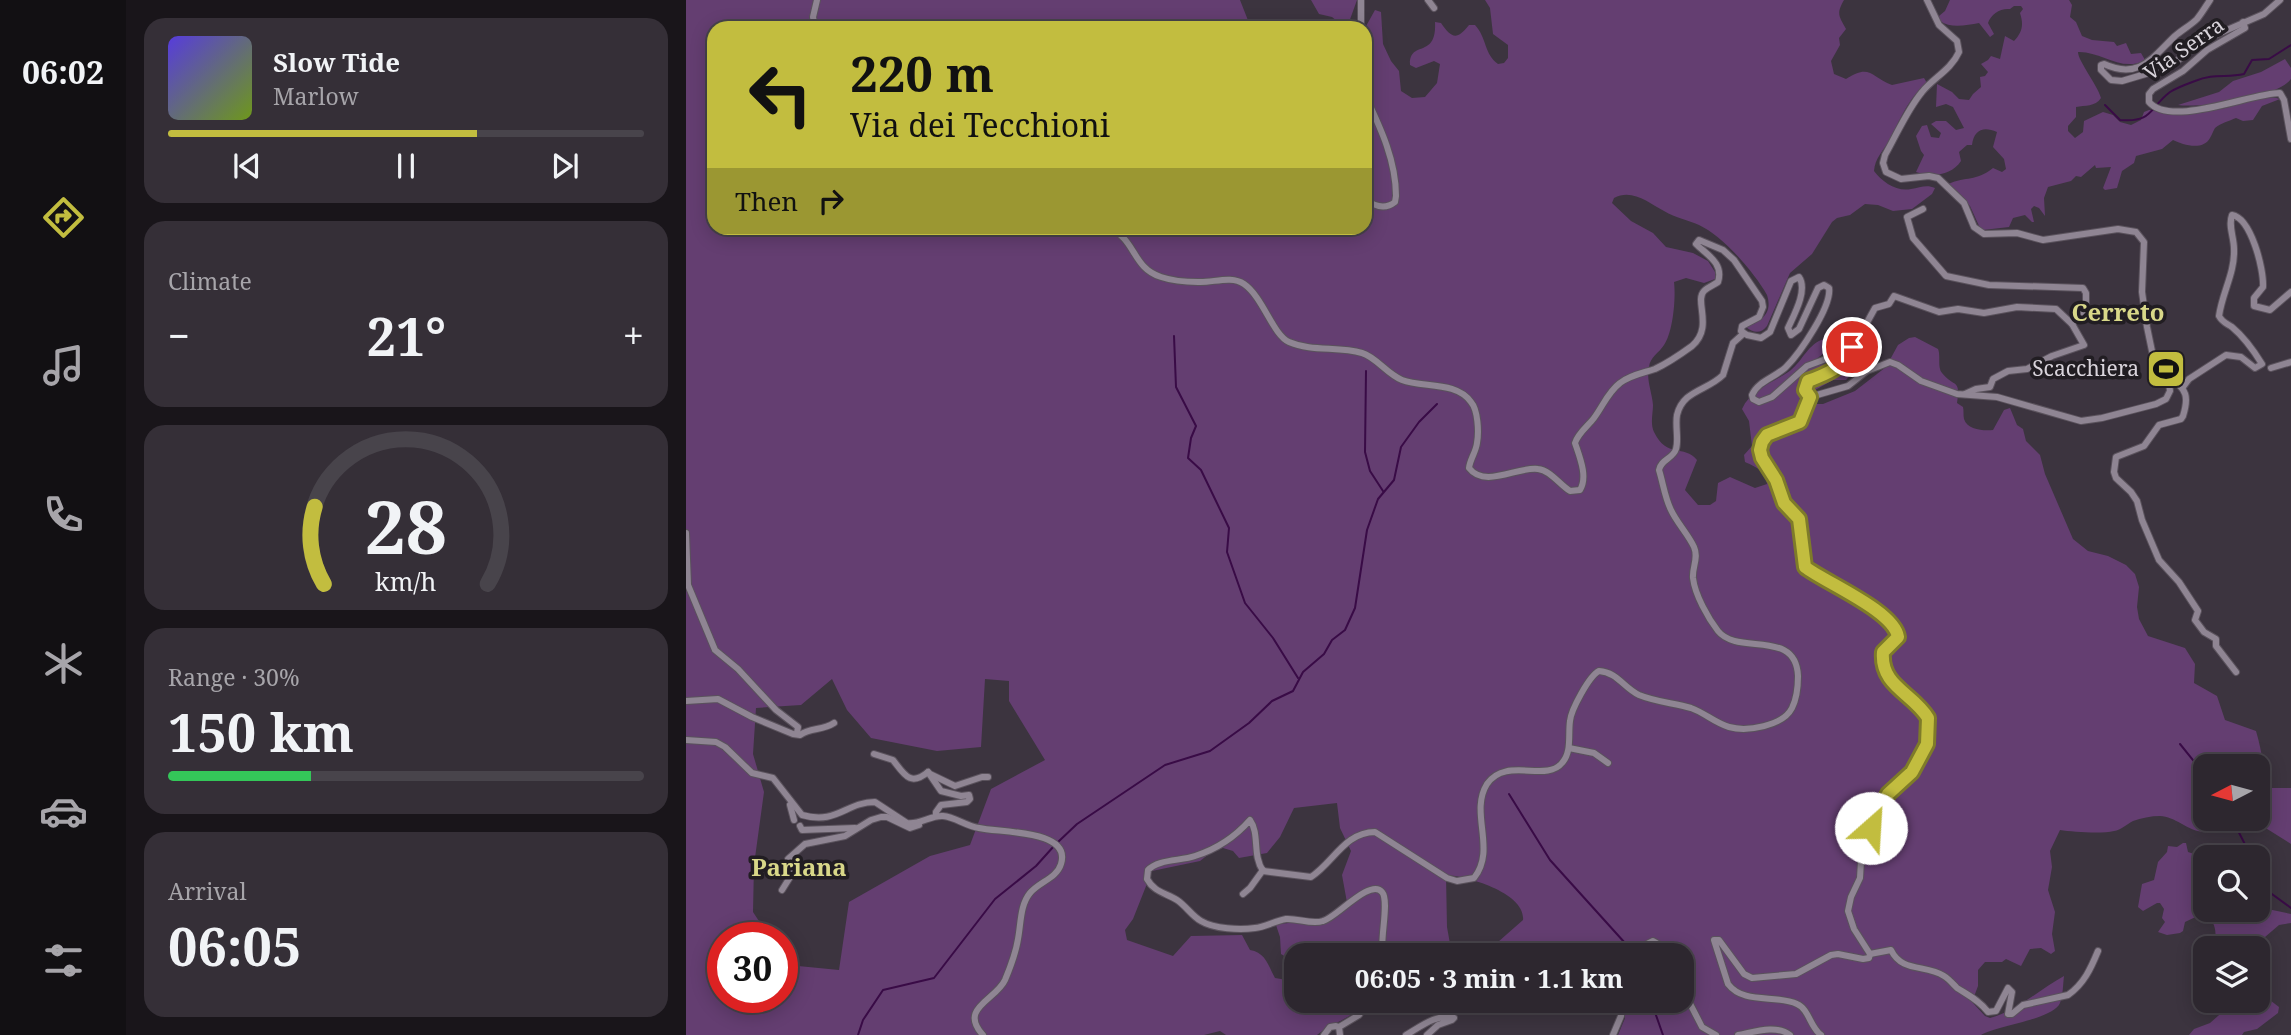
<!DOCTYPE html>
<meta charset="utf-8">
<style>
:root{--surface:#2d272f;--page:#352f37;--text:#f1f3f6;--muted:#a7a5aa;--line:#48444b;--accent:#c2bd3f}
body{margin:0;font-family:"Noto Serif",serif;background:var(--page);color:var(--text);height:100vh;display:flex;flex-direction:column;font-size:26px;white-space:nowrap}
*{box-sizing:border-box;margin:0}
p{font-size:23px;color:var(--muted)}
.icon{flex:none;width:38px;height:38px;fill:none;stroke:currentColor;stroke-width:2;stroke-linecap:round;stroke-linejoin:round}
.map{position:relative;flex:1;overflow:hidden}
.drawer{display:flex;flex-direction:column;gap:18px;padding:18px;background:#19151a;width:560px}
.drawer>*{flex:none}
.banner{position:absolute;left:21px;top:21px;width:665px;height:214px;border-radius:21px;box-shadow:0 4px 18px #0003,0 0 0 2px var(--line);background:#c2bd3f;color:#111;overflow:hidden}
.needle{width:46px;rotate:264deg}
.buttons{position:absolute;left:1507px;top:754px;display:grid;gap:14px}
.buttons a{display:grid;place-items:center;width:77px;height:77px;border-radius:14px;background:var(--surface);box-shadow:0 4px 18px #0003,0 0 0 2px var(--line);font-size:35px}
.speed{position:absolute;left:21px;top:922px;display:flex;gap:14px;font-size:35px;font-weight:700;text-align:center}
.speed>*{display:grid;place-content:center;width:91px;height:91px;border-radius:50%;background:var(--surface);box-shadow:0 4px 18px #0003,0 0 0 2px var(--line);line-height:1}
.speed .limit{border:10px solid #d22;background:#fff;color:#111}
.pin{position:absolute;display:grid;place-items:center;width:60px;height:60px;color:#fff;margin:-30px;border:4px solid #fff;border-radius:50%;box-shadow:0 2px 7px #0007}
.me{position:absolute;width:77px;margin:-38px;rotate:26deg;stroke-linejoin:round;filter:drop-shadow(0 0 5px #0008)}
.turn{display:flex;align-items:center;gap:24px;height:147px;padding:0 28px;font-size:32px}
.turn .icon{width:91px;height:91px;stroke-width:2.5}
.turn b{display:block;font-size:49px;line-height:60px}
.then{display:flex;align-items:center;height:66px;padding:0 28px;background:#0003;gap:14px;font-size:26px}
.big{font-size:52px;font-weight:700;line-height:1.1}
.drawer .tile{flex:1;display:flex;flex-direction:column;justify-content:center;gap:10px;min-width:0;padding:0 24px;border-radius:21px;background:var(--page)}
.drawer .dial{align-items:center;gap:0}
.dial svg{height:182px;overflow:visible;fill:none;stroke:var(--line);stroke-width:7;stroke-linecap:round;text-anchor:middle}
.dial text{fill:var(--text);stroke:none}
.song{display:flex;align-items:center;gap:21px}
.cover{width:84px;height:84px;border-radius:10px;background:linear-gradient(135deg,hsl(250 70% 55%),hsl(80 70% 35%))}
.played{height:7px;border-radius:4px;background:linear-gradient(90deg,var(--accent) 65%,var(--line) 65%)}
.keys{display:flex;justify-content:space-around;direction:ltr}
.heat{display:flex;justify-content:space-between;align-items:center;font-size:38px;direction:ltr}
.charge{height:10px;border-radius:5px;background:linear-gradient(90deg,#34c759 30%,var(--line) 0)}
.trip{position:absolute;left:598px;top:943px;width:410px;height:70px;border-radius:21px;background:var(--surface);box-shadow:0 4px 18px #0003,0 0 0 2px var(--line);font-weight:700;line-height:70px;text-align:center}
main{display:flex;flex:1;min-height:0}
.tab-bar{display:flex;flex-direction:column;width:126px;justify-content:space-around;align-items:center;background:#121013;color:var(--muted)}
.tab-bar .icon{width:49px;height:49px}
.tab-bar .current{color:var(--accent)}
.tab-bar b{font-size:32px;color:var(--text)}
.map>svg:first-child{display:block}
.green{fill:#643e71;fill-rule:evenodd}
.lines{fill:none;stroke-linecap:round;stroke-linejoin:round}
.stream{stroke:#390b46;stroke-width:2}
.minor-casing{stroke:#5a525c;stroke-width:8}
.minor{stroke:#8f8593;stroke-width:6}
.route-casing{stroke:#7e7b29;stroke-width:18}
.route{stroke:#c2bd3f;stroke-width:12}
.labels{text-anchor:middle;stroke-width:7;stroke-linejoin:round;paint-order:stroke}
.street-label{font-size:21px;fill:#d9d4db;stroke:#211d22}
.poi-label{font-size:21px;fill:#d9d4db;stroke:#211d22;text-anchor:end}
.quarter-label{font-size:24px;font-weight:bold;fill:#d9d889;stroke:#211d22}
</style>
<main>
<nav class="tab-bar">
<b>06:02</b>
<svg class="icon current" aria-label="directions" viewBox="0 0 24 24"><path d="M12 3l9 9-9 9-9-9zM9 14v-3h6M13 9l2 2-2 2"/></svg>
<svg class="icon" aria-label="music" viewBox="0 0 24 24"><path d="M9 18V5l10-2v13"/><circle cx="6" cy="18" r="3"/><circle cx="16" cy="16" r="3"/></svg>
<svg class="icon" aria-label="phone" viewBox="0 0 24 24"><path d="M5 4h4l2 5-3 2q2 4 5 5l2-3 5 2v4C11 20 4 13 5 4z"/></svg>
<svg class="icon" aria-label="climate" viewBox="0 0 24 24"><path d="M12 3v18M4 7l16 10M4 17L20 7"/></svg>
<svg class="icon" aria-label="car" viewBox="0 0 24 24"><path d="M5 17H2v-5l4-1 3-4h7l3 4 3 1v5h-3M9 17h6M6 11h13"/><circle cx="7" cy="17" r="2"/><circle cx="17" cy="17" r="2"/></svg>
<svg class="icon" aria-label="filters" viewBox="0 0 24 24"><path d="M4 7h16M4 17h16"/><circle cx="9" cy="7" r="2"/><circle cx="15" cy="17" r="2"/></svg>
</nav>
<section class="drawer">
<div class="tile">
<div class="song"><i class="cover"></i><div><b>Slow Tide</b><p>Marlow</p></div></div>
<div class="played"></div>
<div class="keys"><svg class="icon" aria-label="previous" viewBox="0 0 24 24"><path d="M18 5L8 12l10 7zM5 5v14"/></svg><svg class="icon" aria-label="pause" viewBox="0 0 24 24"><path d="M8 5v14M16 5v14"/></svg><svg class="icon" aria-label="next" viewBox="0 0 24 24"><path d="M6 5l10 7-10 7zM19 5v14"/></svg></div>
</div>
<div class="tile"><p>Climate</p>
<div class="heat"><a>−</a><b class="big">21°</b><a>+</a></div>
</div>
<div class="tile dial"><svg viewBox="0 0 100 80">
<path d="M14 69A42 42 0 1 1 86 69"/>
<path d="M14 69A42 42 0 0 1 10 35" stroke="#c2bd3f"/>
<text x="50" y="56" font-size="32" font-weight="700">28</text>
<text x="50" y="72" font-size="11">km/h</text>
</svg></div>
<div class="tile"><p>Range · 30%</p><b class="big">150 km</b><div class="charge"></div></div>
<div class="tile"><p>Arrival</p><b class="big">06:05</b></div>
</section>
<div class="map">
<svg width="1605" height="1035" viewBox="0 0 1605 1035">
<rect width="100%" height="100%" fill="#3c343f"/>
<g class="green">
<path d="M0 0H554L565 28H28V228H679V28L689 10 695 12 697 44 705 61 713 71 715 91 726 98 739 97 751 83 754 64 748 61 730 68 724 65C723 39 751 60 749 22L755 23C766 39 771 40 783 25H789C801 38 798 54 812 64L818 63 822 58V45L807 34 804 8 799 0H1158C1150 14 1153 16 1160 29L1153 38 1154 45 1145 61 1148 74 1160 79C1184 63 1185 77 1206 85L1238 78 1241 83C1222 98 1214 120 1203 141 1197 151 1189 158 1188 171 1196 182 1211 192 1225 189 1234 188 1240 184 1249 188L1246 194 1226 209 1207 211 1192 205 1179 204 1164 215 1151 218 1146 222 1126 254 1104 273 1081 326C1075 334 1067 333 1060 327 1075 321 1087 314 1081 295 1068 272 1037 236 1013 225 1002 220 990 218 978 211 963 203 946 188 928 198L926 203 945 221 967 233 980 247 1007 253 1022 261 1029 272V279L1018 283 1000 278 988 282C990 298 987 332 978 345 973 353 964 357 963 367 960 380 966 392 967 405 967 413 964 424 968 432 981 459 998 444 1011 460L999 490 1012 505H1024L1030 501 1032 483 1044 477 1069 488 1081 484C1080 471 1070 467 1059 462L1058 455 1066 446 1063 421 1056 409C1065 389 1089 382 1105 370 1117 360 1122 344 1138 339L1144 342 1145 348 1125 363 1163 367 1168 371 1160 380H1147L1113 399 1117 404H1137L1169 391 1200 367 1212 345 1223 338 1229 337 1252 349C1255 356 1251 367 1256 373 1268 388 1275 378 1271 403L1277 407C1278 411 1277 415 1278 419 1281 430 1298 431 1307 430L1318 410 1324 408 1331 425 1337 429 1340 441 1354 455 1359 474 1387 539 1402 551 1422 556 1440 565 1449 574 1453 587 1451 607 1453 619 1462 636 1499 648 1509 664 1508 683 1531 696 1539 720 1570 731C1576 750 1577 770 1584 788H1605V844L1578 827 1572 818V766H1519V819H1536C1516 849 1495 816 1474 816 1465 816 1455 818 1447 821 1441 824 1435 830 1428 831 1416 834 1387 832 1374 830L1364 851 1366 867 1362 890 1369 912 1366 934 1369 951 1365 954 1355 948 1344 949 1335 966 1320 959 1316 962H1299L1292 970V986L1286 1002 1299 1016 1304 1018C1331 1011 1354 989 1378 976 1377 984 1377 996 1374 1003 1368 1019 1310 1026 1295 1035H932L939 1018V1001H996V956L930 955 907 947 902 955H822L820 950 814 952 810 948 812 942 837 920C840 893 781 876 760 875L761 927 766 955 611 956V964L595 954 594 937 590 925C626 917 627 936 662 908L656 875 665 851 654 828 651 803 608 808 594 837 581 853 553 858 547 851 537 848 528 850 514 861 466 871 447 919 439 930 441 940 487 956 505 936 556 935 564 950C579 952 582 965 589 978L601 980 611 976V1001H678C667 1020 647 1021 631 1035H540L534 1031 518 1035H0ZM146 679 161 710 185 738 251 751 295 747 299 679 323 681V701L359 760 305 789 284 845 244 856 163 902 153 970 102 965 96 957V998H37V938H84L67 912 68 865 78 792 67 754 70 708 115 705Z"/>
<path d="M625 0H671L662 25H656L646 17 633 14Z"/>
<path d="M1264 0H1383L1386 5 1384 17 1390 22 1396 36 1406 40 1428 42 1431 46 1440 43 1445 54 1455 53 1459 60C1436 73 1415 51 1392 52 1392 61 1411 84 1415 98 1409 107 1399 105 1390 107V117L1382 126V131L1389 138 1397 132 1398 121 1417 112 1427 115 1434 122 1445 125 1455 120 1458 112 1463 110C1486 113 1511 112 1535 109 1550 106 1581 94 1594 99L1576 106 1567 120 1557 121 1550 118C1543 121 1535 123 1529 128 1527 131 1526 135 1524 138 1517 151 1497 145 1487 140L1476 149 1450 156 1448 163 1436 171 1431 188 1419 190 1417 188 1425 167 1410 168 1409 165 1395 177 1390 176 1385 181 1362 187 1358 198 1359 216 1353 208 1348 206 1345 209 1348 222H1346L1339 215 1327 218 1323 227 1297 230 1294 228 1284 206 1262 184C1281 176 1289 182 1307 168L1316 172 1320 169 1318 159 1307 147 1311 132C1297 126 1288 130 1286 145H1281L1273 152 1275 161C1265 176 1246 177 1230 172L1238 155 1235 151 1230 136 1236 126 1241 125 1245 137 1253 138 1255 133 1245 124 1250 121H1260L1270 130 1278 128 1267 107 1260 104 1250 107 1251 84 1266 92 1273 99 1283 100 1287 94 1295 87 1294 77 1299 76 1302 72 1295 64 1302 60 1305 56 1314 59 1319 36 1328 41C1336 33 1338 25 1334 13L1337 9 1335 6H1328L1324 9C1314 8 1305 14 1302 23L1308 34 1304 37 1293 23C1281 25 1265 29 1254 21L1253 16 1259 11Z"/>
<path d="M1599 59 1605 68V79C1591 98 1515 108 1492 105L1533 92 1547 81 1575 72Z"/>
<path d="M1497 843H1500L1502 852 1514 856 1519 860V887L1516 891 1519 896V910H1572V907L1605 914V923L1593 925 1579 937 1581 961 1572 991 1593 1007 1592 1013 1571 1029 1558 1032 1556 1035H1503L1508 1029 1524 1023 1549 1001H1572L1574 944 1569 941 1562 943 1557 948H1527C1532 934 1530 921 1518 913L1499 922 1497 931 1494 933 1481 935 1472 932 1479 922 1476 918 1478 909 1474 903H1471L1457 911 1452 907 1456 884 1468 880 1472 862 1481 852 1482 846 1491 847Z"/>
</g>
<g class="lines">
<g class="stream">
<path d="M1419 105 1434 120C1467 123 1463 108 1484 92 1492 87 1501 84 1509 81 1528 73 1540 78 1558 74L1566 60 1583 59 1605 45"/>
<path d="M488 336 490 387 510 426 505 438 502 458 515 470 543 528 541 552 559 603 587 638 612 678"/>
<path d="M680 371 679 452 684 471 697 491"/>
<path d="M1494 744 1519 775"/>
<path d="M823 794 864 860 939 943 944 951"/>
<path d="M1546 819 1566 858"/>
<path d="M372 842 391 824 479 765 524 751 563 723 586 701 607 691 617 672 638 654 646 640 659 630 669 608 681 530 692 499 708 480 715 447 733 422 751 404"/>
<path d="M1572 871 1577 886"/>
<path d="M1579 889 1605 908"/>
<path d="M965 1001 977 1035"/>
<path d="M172 1035 177 1020 197 990 248 978 309 899 350 866 368 846"/>
</g>
<g class="minor-casing">
<g id="minor">
<path d="M675 0V28"/>
<path d="M742 0 748 8"/>
<path d="M1524 0C1520 6 1516 13 1511 19 1505 25 1496 30 1489 36 1466 58 1453 80 1418 64L1415 65V70L1425 80 1436 81 1483 67 1518 40 1578 14 1594 0"/>
<path d="M1557 22 1559 28 1521 50 1497 71 1467 89 1463 94V102C1485 128 1565 93 1594 93L1598 100 1605 139"/>
<path d="M129 28 127 17 131 0"/>
<path d="M679 95C694 127 710 160 710 196L709 202C699 210 688 206 679 199"/>
<path d="M1237 209 1221 217 1227 238 1260 276 1303 285 1397 288 1400 293V307L1386 324 1398 345 1366 356 1341 369 1322 371 1307 379 1304 387 1290 389 1279 394"/>
<path d="M423 228C450 239 446 268 475 277 487 281 499 282 512 282 527 283 545 275 558 284 577 297 587 335 603 342 626 352 652 346 676 353 690 357 701 374 716 380 737 388 770 381 785 402 792 410 793 432 791 443 790 452 784 459 783 468 799 489 832 466 852 469 864 470 874 485 884 491L894 490C902 477 894 458 889 443 892 433 902 426 908 418 917 406 922 392 934 383 944 375 957 373 969 369 982 363 995 354 1006 346 1028 327 1008 301 1018 291 1022 287 1028 285 1032 282 1038 263 1021 255 1010 244L1013 240 1037 250 1048 260 1076 301 1077 307 1073 317 1056 326 1055 331 1061 335 1075 338 1084 332 1105 281 1113 277C1122 290 1108 315 1102 328L1105 335 1113 329 1132 288 1138 285 1143 288C1146 306 1114 353 1100 367 1090 377 1072 381 1066 395L1067 399 1073 402 1086 397 1121 366 1148 356 1156 338 1162 334 1167 351 1152 368 1122 381 1119 390 1124 397"/>
<path d="M1166 343 1173 337 1189 308 1203 304 1208 296 1253 312 1272 309 1298 313 1331 307 1370 309 1386 324"/>
<path d="M1585 368 1605 362"/>
<path d="M1481 380 1484 378C1501 389 1503 397 1497 416L1495 419 1473 425 1458 446 1430 457 1428 472 1430 478 1445 492 1451 501 1456 520 1473 560 1493 582 1512 611 1509 620 1518 632 1530 639V646L1550 672"/>
<path d="M1497 387 1503 379 1540 355 1555 357 1569 368 1576 364C1568 351 1558 337 1546 327 1540 323 1536 322 1533 316 1536 293 1549 273 1548 249 1548 237 1542 226 1546 215 1565 218 1578 269 1577 287L1568 298V306L1584 310 1605 292"/>
<path d="M1124 397 1162 386 1181 371 1204 362 1212 365 1235 381 1271 394 1311 397 1395 421 1416 418 1470 404 1480 399 1484 391 1483 383 1467 356 1461 327 1456 292 1458 242 1450 232 1432 229 1357 240 1331 233 1298 234 1288 227 1278 203 1252 178 1243 176 1215 179 1200 172 1197 163 1199 155C1211 134 1221 110 1236 92 1247 78 1265 70 1273 52L1271 41 1253 25 1241 0"/>
<path d="M1124 397 1114 422 1086 432 1076 442 1074 450 1090 480 1099 503 1113 519 1119 567C1140 583 1208 611 1212 637L1197 652V668L1203 679 1239 713 1243 726 1241 744 1226 772 1202 794 1176 844 1174 878 1165 897 1162 911 1168 929 1184 954 1183 958 1177 959 1152 954 1145 955 1110 974 1066 978 1058 974 1033 940H1028L1042 984C1058 1005 1090 994 1111 1004 1123 1009 1124 1027 1135 1035"/>
<path d="M0 533 2 585 29 650 52 669 90 710 112 727 111 733"/>
<path d="M0 701 32 699 66 717 107 734 114 735C125 727 136 731 148 723"/>
<path d="M0 740 30 742 39 747 66 773 87 778 116 815C151 825 160 802 189 802L221 823C234 825 245 815 257 816 269 817 280 826 293 828 313 833 386 829 375 864 371 878 353 882 344 893 334 905 335 924 332 939 330 952 324 968 319 980 310 1000 272 1008 297 1035"/>
<path d="M883 748 908 753 922 763"/>
<path d="M188 754 207 760C218 774 224 787 242 772"/>
<path d="M242 772 255 791 275 796 283 795 284 799 281 802 255 805 250 812V816"/>
<path d="M242 773 269 786 296 777H302"/>
<path d="M104 805 108 820"/>
<path d="M114 826 116 830 169 828"/>
<path d="M96 890 106 874 102 859 119 844 159 836 185 820 195 817H201L224 828 233 825"/>
<path d="M557 894 564 888 577 870"/>
<path d="M1184 954 1205 950C1216 973 1240 964 1258 976 1263 979 1267 984 1271 988 1282 995 1294 1001 1302 1012L1310 1011 1322 988 1326 992 1322 1014H1326L1337 1005 1382 995C1398 984 1405 968 1412 951"/>
<path d="M697 956C693 941 704 901 696 892 684 878 650 918 637 921 625 925 612 918 600 919 589 921 579 927 569 928 554 930 528 929 515 921 506 916 500 906 491 900 480 893 468 892 461 879L462 870C472 859 495 861 509 856 531 849 549 837 564 820 574 834 566 855 577 871L625 877C647 863 659 832 689 832L761 878 771 881 788 878C811 849 783 813 801 784 820 756 860 783 876 763 886 752 882 735 884 721 885 710 903 676 913 671 931 672 938 688 953 695 970 702 988 703 1005 708 1019 713 1029 723 1043 727 1061 732 1097 726 1106 708 1111 698 1112 687 1112 676 1110 628 1052 656 1032 631 1022 618 1009 595 1007 578 1006 567 1013 558 1008 547 1002 534 991 523 985 510 979 498 977 483 973 470 975 459 987 459 990 449 993 440 989 426 991 415 997 390 1021 391 1037 375L1047 343 1057 334"/>
<path d="M944 956 949 950 967 941 974 945 979 956"/>
<path d="M996 988 1016 1027 1030 1035"/>
<path d="M638 1035 644 1027 650 1026 653 1027"/>
<path d="M654 1035 653 1027 673 1015 681 1001"/>
<path d="M720 1035C734 1027 751 1013 768 1018L766 1020 752 1025 741 1035"/>
<path d="M927 1035 935 1016 936 1001"/>
<path d="M1052 1035C1068 1032 1090 1024 1104 1035"/>
</g>
</g>
<use href="#minor" class="minor"/>
</g>
<g class="lines">
<g class="route-casing">
<path id="route" d="M1166 347 1167 351C1155 368 1141 374 1122 381L1119 390 1124 397 1114 422 1081 435 1076 442 1074 450 1076 458 1090 480 1098 503 1113 519 1119 567C1140 583 1208 611 1212 637L1197 652C1194 686 1227 693 1242 718L1241 744 1226 772 1202 794 1185 828"/>
</g>
<use href="#route" class="route"/>
</g>
<defs>
<g id="stadium-square" transform="scale(2.0125)"><rect x="-9" y="-9" width="18" height="18" rx="4" fill="#c2bd3f" stroke="#211d22"/><path d="M0-5a6.5 5 0 1 0 0 10a6.5 5 0 1 0 0-10ZM-3.5-1.8h7v3.6h-7Z" fill="#111"/></g>
</defs>
<g fill-rule="evenodd">
<use href="#stadium-square" x="1480" y="369"/>
</g>
<g class="labels">
<g class="street-label">
<text transform="translate(1498 49) rotate(-35)" y="7">Via Serra</text>
</g>
<g class="poi-label">
<text x="1453" y="376">Scacchiera</text>
</g>
<g class="quarter-label">
<text x="1432" y="321">Cerreto</text>
<text x="113" y="876">Pariana</text>
</g>
</g>
</svg>
<div class="buttons">
<a><svg class="needle" viewBox="-14 -14 28 28"><path d="M0-13l5 13h-10z" fill="#e53935"/><path d="M0 13l5-13h-10z" fill="#a7a5aa"/></svg></a>
<a><svg class="icon" aria-label="search" viewBox="0 0 24 24"><circle cx="10" cy="10" r="6"/><path d="M15 15l6 6"/></svg></a>
<a><svg class="icon" aria-label="layers" viewBox="0 0 24 24"><path d="M12 4l9 5-9 5-9-5zM3 14l9 5 9-5"/></svg></a>
</div>
<div class="speed"><div class="limit">30</div></div>
<div class="pin" style="left:1166px;top:347px;background:#d93025"><svg class="icon" aria-label="arrive" viewBox="0 0 24 24"><path d="M6 21V4h12l-3 4 3 4H6"/></svg></div>
<svg class="me" style="left:1185px;top:828px" viewBox="-20 -20 40 40"><circle r="19" fill="#fff"/><path d="M0-13L10 11 0 6-10 11z" fill="#c2bd3f"/></svg>
<div class="trip">06:05 · 3 min · 1.1 km</div>
<div class="banner">
<div class="turn"><svg class="icon" aria-label="left" viewBox="0 0 24 24"><path d="M17 20v-9H6M10 6l-5 5 5 5"/></svg><div><b>220 m</b>Via dei Tecchioni</div></div>
<div class="then">Then<svg class="icon" aria-label="right" viewBox="0 0 24 24"><path d="M7 20v-9h11M14 6l5 5-5 5"/></svg></div>
</div>
</div>
</main>
